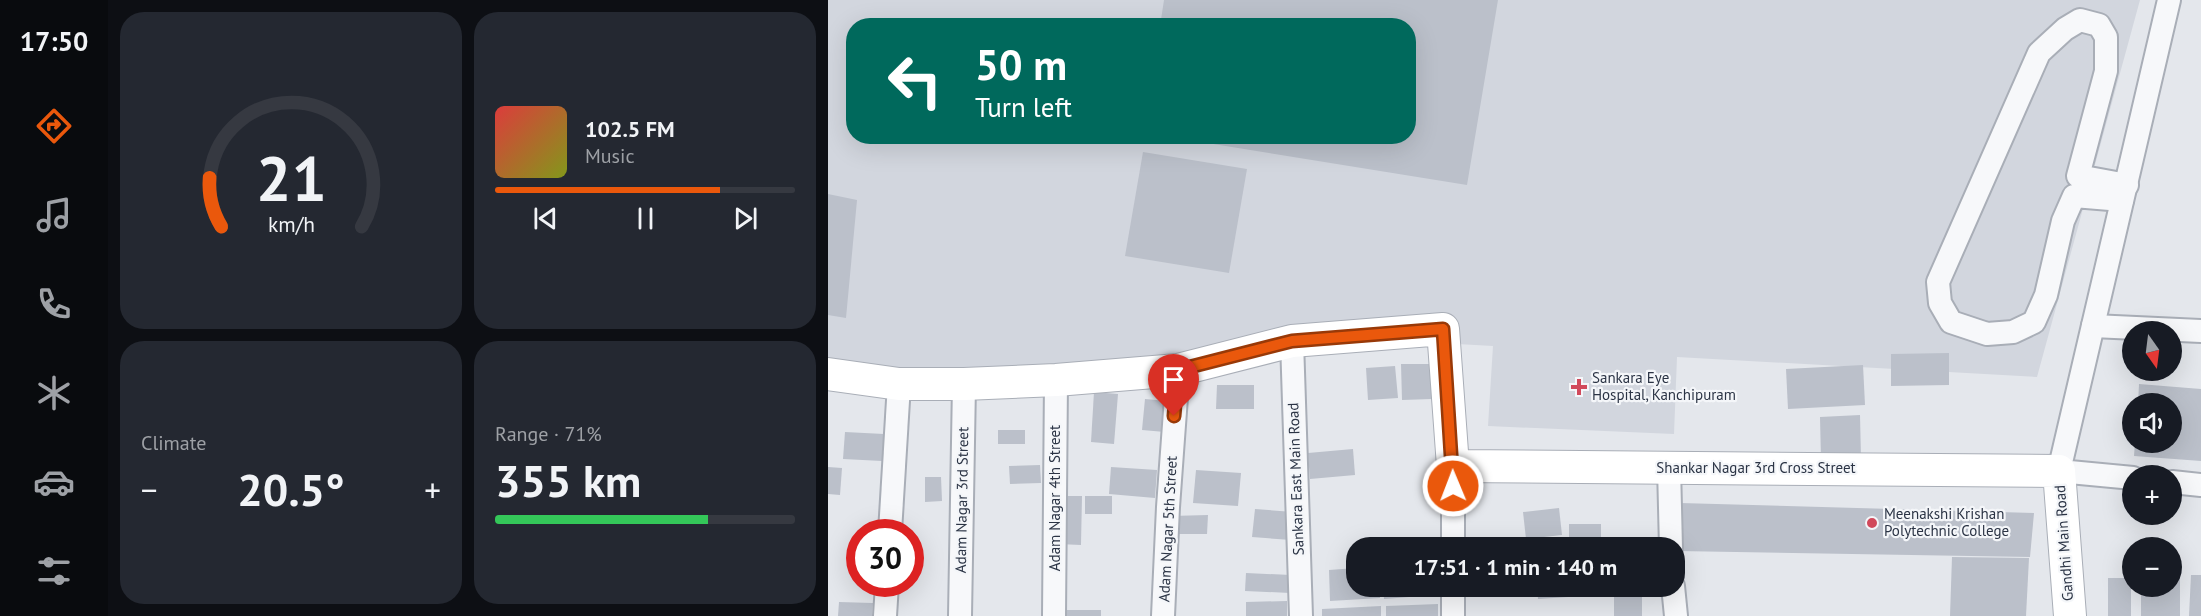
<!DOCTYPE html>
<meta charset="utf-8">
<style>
:root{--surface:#171b24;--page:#242831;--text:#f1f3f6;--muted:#9ea1a6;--line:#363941;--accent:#ea580c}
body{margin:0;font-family:"PT Sans",sans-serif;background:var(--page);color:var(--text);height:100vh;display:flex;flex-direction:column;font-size:22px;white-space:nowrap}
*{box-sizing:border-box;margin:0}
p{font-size:20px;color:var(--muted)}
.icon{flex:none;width:33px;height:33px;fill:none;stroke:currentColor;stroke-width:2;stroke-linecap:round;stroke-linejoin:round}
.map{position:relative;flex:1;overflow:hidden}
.side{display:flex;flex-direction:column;gap:12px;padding:12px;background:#0d0f14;width:720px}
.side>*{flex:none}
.hud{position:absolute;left:18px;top:18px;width:570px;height:126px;border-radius:24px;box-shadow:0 6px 24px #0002;background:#00695c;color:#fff;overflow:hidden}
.needle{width:39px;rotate:166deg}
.tools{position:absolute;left:1294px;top:321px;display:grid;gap:12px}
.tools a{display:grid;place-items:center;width:60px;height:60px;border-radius:50%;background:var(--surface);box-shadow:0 6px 24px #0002;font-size:30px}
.speed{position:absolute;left:18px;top:519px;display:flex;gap:12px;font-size:30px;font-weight:700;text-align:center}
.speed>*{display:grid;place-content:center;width:78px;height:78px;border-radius:50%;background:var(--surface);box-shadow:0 6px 24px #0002;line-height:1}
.speed .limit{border:9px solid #d22;background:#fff;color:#111}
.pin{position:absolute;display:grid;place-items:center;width:51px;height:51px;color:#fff;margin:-62px -26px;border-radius:50% 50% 50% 0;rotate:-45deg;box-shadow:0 0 6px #0007}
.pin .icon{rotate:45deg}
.me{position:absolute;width:66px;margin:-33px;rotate:359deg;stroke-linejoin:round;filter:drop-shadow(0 0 4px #0008)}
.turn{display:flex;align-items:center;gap:21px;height:126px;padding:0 30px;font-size:27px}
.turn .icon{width:78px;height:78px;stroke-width:2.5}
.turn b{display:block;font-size:42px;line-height:51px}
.big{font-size:45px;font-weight:800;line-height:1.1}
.side .card{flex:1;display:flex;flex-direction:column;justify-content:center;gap:9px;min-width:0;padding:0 21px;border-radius:24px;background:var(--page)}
.side .dial{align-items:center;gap:0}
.dial svg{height:156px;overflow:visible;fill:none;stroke:var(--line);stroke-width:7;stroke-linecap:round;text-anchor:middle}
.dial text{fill:var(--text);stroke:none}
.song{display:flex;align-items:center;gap:18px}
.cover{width:72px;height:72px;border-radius:9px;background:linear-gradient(135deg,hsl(0 70% 55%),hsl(70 70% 35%))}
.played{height:6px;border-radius:3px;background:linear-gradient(90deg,var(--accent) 75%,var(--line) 75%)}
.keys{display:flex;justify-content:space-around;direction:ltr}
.heat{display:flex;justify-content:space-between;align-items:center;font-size:33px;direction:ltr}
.charge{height:9px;border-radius:4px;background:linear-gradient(90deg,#34c759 71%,var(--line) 0)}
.side .tiles{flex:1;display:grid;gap:12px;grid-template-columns:repeat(2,1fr)}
.trip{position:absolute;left:518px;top:537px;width:339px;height:60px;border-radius:24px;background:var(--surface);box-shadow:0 6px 24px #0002;font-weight:800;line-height:60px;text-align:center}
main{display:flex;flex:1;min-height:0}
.tabs{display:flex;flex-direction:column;width:108px;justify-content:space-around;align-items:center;background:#090b0e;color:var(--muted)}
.tabs .icon{width:42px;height:42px}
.tabs .current{color:var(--accent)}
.tabs b{font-size:27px;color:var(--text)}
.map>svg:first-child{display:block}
.built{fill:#d2d6de;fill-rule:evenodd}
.building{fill:#bbc0ca}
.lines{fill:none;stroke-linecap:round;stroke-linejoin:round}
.street-casing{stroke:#a9aeb7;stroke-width:26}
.secondary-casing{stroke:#a9aeb7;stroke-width:34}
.street{stroke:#f7f8fa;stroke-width:22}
.secondary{stroke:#fff;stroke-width:32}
.route-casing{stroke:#983908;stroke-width:15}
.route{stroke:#ea580c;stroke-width:10}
.poi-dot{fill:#d1495b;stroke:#f4f6f9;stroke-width:2}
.labels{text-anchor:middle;stroke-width:4.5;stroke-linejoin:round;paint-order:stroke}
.poi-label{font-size:15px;fill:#2b3445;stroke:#f4f6f9;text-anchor:start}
.street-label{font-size:15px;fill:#2b3445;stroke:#f4f6f9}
</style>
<main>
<nav class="tabs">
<b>17:50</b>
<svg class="icon current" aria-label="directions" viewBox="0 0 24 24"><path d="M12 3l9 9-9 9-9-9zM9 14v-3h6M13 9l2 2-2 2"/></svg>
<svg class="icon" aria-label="music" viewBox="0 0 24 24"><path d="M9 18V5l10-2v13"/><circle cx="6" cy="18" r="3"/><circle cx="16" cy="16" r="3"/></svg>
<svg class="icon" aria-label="phone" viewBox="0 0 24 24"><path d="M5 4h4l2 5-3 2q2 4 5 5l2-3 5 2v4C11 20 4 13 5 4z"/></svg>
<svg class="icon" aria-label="climate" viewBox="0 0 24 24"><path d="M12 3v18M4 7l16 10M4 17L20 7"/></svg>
<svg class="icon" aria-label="car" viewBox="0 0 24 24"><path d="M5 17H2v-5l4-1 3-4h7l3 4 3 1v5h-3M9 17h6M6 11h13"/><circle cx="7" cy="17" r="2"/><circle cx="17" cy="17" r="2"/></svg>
<svg class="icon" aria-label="filters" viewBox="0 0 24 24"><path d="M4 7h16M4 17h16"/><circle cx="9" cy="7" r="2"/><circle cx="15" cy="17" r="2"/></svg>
</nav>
<section class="side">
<div class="tiles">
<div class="card dial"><svg viewBox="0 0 100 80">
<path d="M14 69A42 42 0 1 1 86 69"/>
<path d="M14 69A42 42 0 0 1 8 44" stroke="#ea580c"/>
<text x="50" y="56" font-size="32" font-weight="700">21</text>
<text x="50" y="72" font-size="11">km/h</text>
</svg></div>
<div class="card">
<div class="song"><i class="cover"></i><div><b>102.5 FM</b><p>Music</p></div></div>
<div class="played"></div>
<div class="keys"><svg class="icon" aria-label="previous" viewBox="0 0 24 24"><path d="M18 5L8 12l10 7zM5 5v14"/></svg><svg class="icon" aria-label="pause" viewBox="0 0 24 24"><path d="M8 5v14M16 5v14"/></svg><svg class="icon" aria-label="next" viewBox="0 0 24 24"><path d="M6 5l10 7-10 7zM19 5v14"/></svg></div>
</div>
<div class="card"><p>Climate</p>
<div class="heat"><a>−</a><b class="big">20.5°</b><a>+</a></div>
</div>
<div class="card"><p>Range · 71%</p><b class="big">355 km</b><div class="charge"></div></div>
</div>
</section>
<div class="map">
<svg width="1373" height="616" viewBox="0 0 1373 616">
<rect width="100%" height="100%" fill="#e4e7ec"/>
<path class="built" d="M0 0H1312L1209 377 849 357 846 434 660 426 665 346 611 343 0 384ZM26 26H580V136H26Z"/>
<g class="building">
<path d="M336 0H670L639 185 348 138 580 136V26H332Z"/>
<path d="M315 152 419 169 401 273 297 256Z"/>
<path d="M0 194 29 200 18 318 0 315Z"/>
<path d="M1121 353V385L1063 386V354Z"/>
<path d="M573 364H604V399L574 400Z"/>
<path d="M1035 365 1037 405 960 409 958 369Z"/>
<path d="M567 366 570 398 540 400 538 368Z"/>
<path d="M1311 384 1373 389V461L1306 456 1307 442H1344V404H1310Z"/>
<path d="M389 385H426V409H388Z"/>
<path d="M266 392 290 394 286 444 263 442Z"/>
<path d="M317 399 339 401 337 432 314 430Z"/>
<path d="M1032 415 1033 459 993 460 992 417Z"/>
<rect x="170" y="430" width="27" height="14"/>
<path d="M17 432 56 434 54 461 15 459Z"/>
<path d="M525 449 527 475 482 479 480 453Z"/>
<path d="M212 465 213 483 182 484 181 466Z"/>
<path d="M0 467 14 468 12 495 0 494Z"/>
<path d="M283 467 329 470 327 498 281 494Z"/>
<path d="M368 470 413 473 410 506 365 503Z"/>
<path d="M97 477H113L114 501 97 502Z"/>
<path d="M230 496H254L253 545 230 544Z"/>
<rect x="257" y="496" width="27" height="18"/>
<path d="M852 503 1206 513 1202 557 849 551Z"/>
<path d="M731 508 734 535 698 539 695 512Z"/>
<path d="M427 509 465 512 463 540 424 537Z"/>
<path d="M380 515 379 534H343V516Z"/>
<rect x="741" y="524" width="32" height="24"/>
<path d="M737 543V548H707V544Z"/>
<path d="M1124 557 1201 558 1198 616H1122Z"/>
<path d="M528 568V586H551L552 598 502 601 501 570Z"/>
<path d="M418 573 463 575 462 593 417 591Z"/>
<path d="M1344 574H1352V616H1313V586H1344Z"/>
<path d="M1363 575H1373V616H1361Z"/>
<rect x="1280" y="578" width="23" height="38"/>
<path d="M555 586H606V595L556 599Z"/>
<rect x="644" y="586" width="58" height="6"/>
<path d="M709 586H739L740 597 710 599Z"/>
<rect x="786" y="597" width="28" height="19"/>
<path d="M459 601V616H418V602Z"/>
<path d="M11 602 45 603 44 616H10Z"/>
<path d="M610 604V616H558V606Z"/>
<path d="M553 606V616H494V609Z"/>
<rect x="231" y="610" width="42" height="6"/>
</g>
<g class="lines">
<g class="street-casing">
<g id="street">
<path d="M1294 200 1246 196 1235 221 1218 295 1206 322 1185 332 1159 334 1123 322 1112 303 1110 282 1211 53 1237 29 1252 20 1271 25 1278 37V71L1250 176 1299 185"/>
<path d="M1265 326 1373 331"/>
<path d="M464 341 473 616"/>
<path d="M625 466V548"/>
<path d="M841 467 843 548"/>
<path d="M1305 478 1231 471 1341 0"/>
<path d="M1344 482 1373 485"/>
<path d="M62 532 71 384"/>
<path d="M625 586V616"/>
<path d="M845 586 848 616"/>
<path d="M57 616 59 584"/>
<path d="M132 616 136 384"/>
<path d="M226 616 228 380"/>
<path d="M335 616 340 507 350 370"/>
</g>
</g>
<g class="secondary-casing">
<path id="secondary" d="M0 374 71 384H136L228 380 350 370 464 341 615 329 625 466 1231 471 1242 616"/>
</g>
<use href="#street" class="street"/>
<use href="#secondary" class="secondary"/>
</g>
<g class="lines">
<g class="route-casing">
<path id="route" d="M346 416 350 370 464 341 615 329 625 486"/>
</g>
<use href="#route" class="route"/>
</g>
<g class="poi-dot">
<path d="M748 378h6v6h6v6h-6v6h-6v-6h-6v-6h6z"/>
<circle cx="1044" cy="523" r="6"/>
</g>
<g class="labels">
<g class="poi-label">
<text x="764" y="383">Sankara Eye<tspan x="764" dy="17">Hospital, Kanchipuram</tspan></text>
<text x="1056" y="519">Meenakshi Krishan<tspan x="1056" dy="17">Polytechnic College</tspan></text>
</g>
<g class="street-label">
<text x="928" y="473">Shankar Nagar 3rd Cross Street</text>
<text transform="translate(468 479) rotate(-92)" y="5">Sankara East Main Road</text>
<text transform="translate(227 498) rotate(-90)" y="5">Adam Nagar 4th Street</text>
<text transform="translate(134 500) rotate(-89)" y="5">Adam Nagar 3rd Street</text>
<text transform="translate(340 529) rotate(-87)" y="5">Adam Nagar 5th Street</text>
<text transform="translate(1236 543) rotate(-94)" y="5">Gandhi Main Road</text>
</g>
</g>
</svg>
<div class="tools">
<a><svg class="needle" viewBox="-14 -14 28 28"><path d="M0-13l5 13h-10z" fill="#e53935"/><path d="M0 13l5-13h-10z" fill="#9ea1a6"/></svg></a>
<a><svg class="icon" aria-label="sound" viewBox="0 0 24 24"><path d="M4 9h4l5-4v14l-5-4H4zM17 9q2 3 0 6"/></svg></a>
<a>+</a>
<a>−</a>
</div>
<div class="speed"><div class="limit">30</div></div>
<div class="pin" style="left:346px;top:416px;background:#d93025"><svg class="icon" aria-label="arrive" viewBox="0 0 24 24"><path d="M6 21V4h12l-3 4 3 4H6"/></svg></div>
<svg class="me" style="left:625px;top:486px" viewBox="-20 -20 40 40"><circle r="17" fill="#ea580c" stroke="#fff" stroke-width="3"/><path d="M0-11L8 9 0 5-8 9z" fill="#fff"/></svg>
<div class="trip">17:51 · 1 min · 140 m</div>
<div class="hud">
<div class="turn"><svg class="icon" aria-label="left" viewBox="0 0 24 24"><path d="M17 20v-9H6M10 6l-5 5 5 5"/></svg><div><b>50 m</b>Turn left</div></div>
</div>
</div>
</main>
